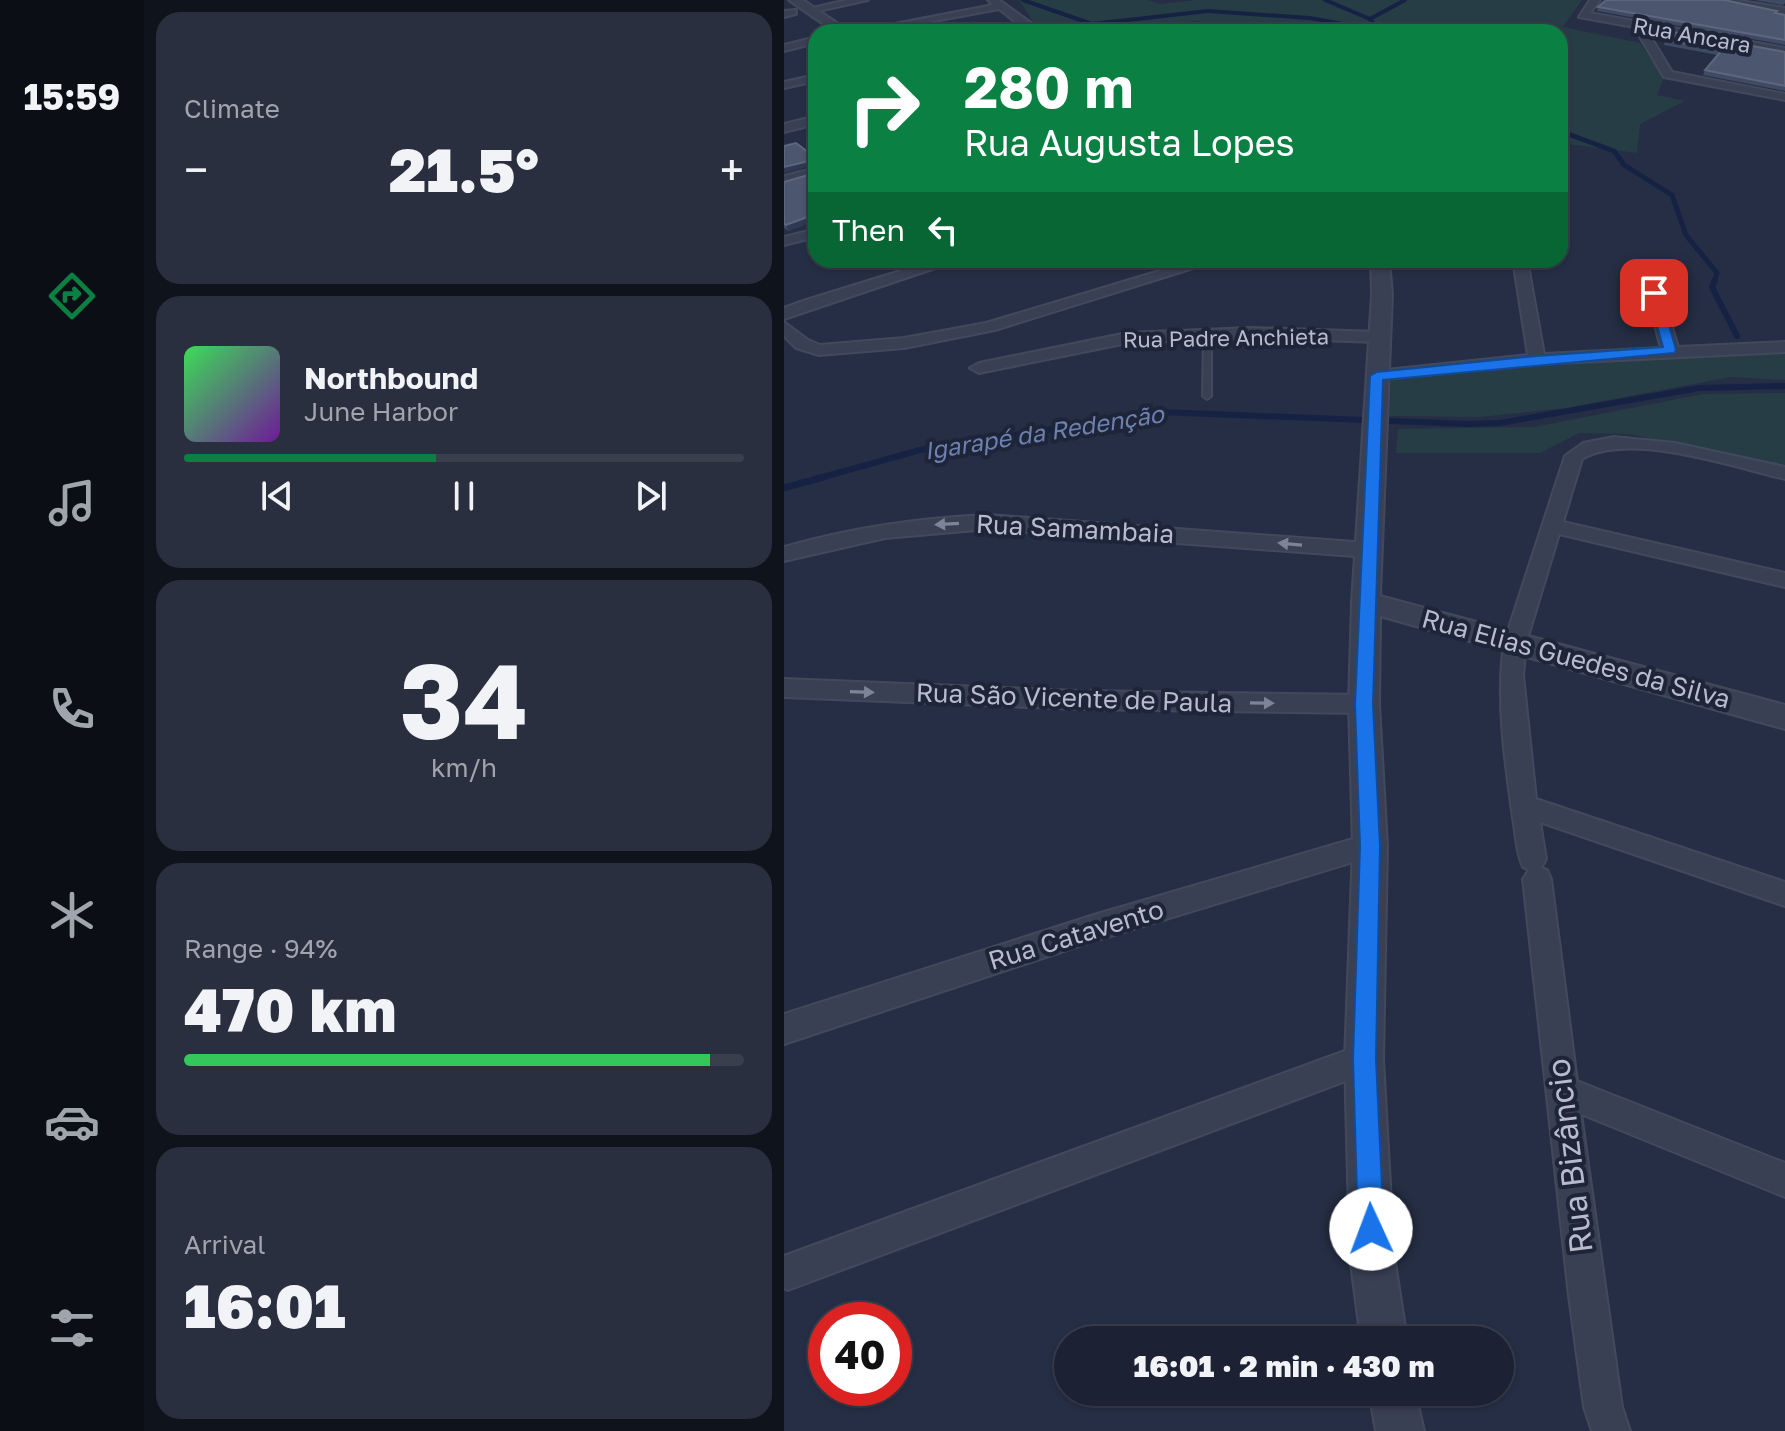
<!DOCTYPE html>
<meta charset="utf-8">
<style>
:root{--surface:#1c2233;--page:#292f3f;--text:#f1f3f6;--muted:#a0a4ac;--line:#3a3f4e;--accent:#0b8043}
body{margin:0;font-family:"Golos Text",sans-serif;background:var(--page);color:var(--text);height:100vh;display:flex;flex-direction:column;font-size:30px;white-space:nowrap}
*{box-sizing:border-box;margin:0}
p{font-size:26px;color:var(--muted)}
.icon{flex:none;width:44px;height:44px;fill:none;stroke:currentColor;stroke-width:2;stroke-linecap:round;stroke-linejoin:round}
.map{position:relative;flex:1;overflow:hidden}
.drawer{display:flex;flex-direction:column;gap:12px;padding:12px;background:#0f131c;width:640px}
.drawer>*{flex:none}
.banner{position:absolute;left:24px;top:24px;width:760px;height:244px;border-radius:24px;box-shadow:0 2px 6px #0004,0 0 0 2px var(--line);background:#0b8043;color:#fff;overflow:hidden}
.speed{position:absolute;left:24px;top:1302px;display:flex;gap:16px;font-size:40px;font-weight:700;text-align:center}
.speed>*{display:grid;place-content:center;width:104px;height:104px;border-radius:50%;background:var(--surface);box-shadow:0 2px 6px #0004,0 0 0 2px var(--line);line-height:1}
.speed .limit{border:12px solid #d22;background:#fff;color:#111}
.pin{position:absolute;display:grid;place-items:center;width:68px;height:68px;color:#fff;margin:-34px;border-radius:16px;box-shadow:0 4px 12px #0006}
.me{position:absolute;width:88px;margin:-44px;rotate:358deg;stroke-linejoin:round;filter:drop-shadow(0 0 6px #0008)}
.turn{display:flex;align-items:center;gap:28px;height:168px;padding:0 24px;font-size:36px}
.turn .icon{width:104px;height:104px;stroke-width:2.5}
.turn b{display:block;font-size:56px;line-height:68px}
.then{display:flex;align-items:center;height:76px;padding:0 24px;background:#0003;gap:16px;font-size:30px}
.big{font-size:60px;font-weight:800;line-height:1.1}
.drawer .widget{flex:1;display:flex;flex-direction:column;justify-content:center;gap:12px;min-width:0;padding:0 28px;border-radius:24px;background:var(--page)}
.drawer .dial{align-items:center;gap:0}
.dial b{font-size:104px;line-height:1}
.song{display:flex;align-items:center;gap:24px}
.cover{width:96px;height:96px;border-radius:12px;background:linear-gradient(135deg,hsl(130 70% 55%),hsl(280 70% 35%))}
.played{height:8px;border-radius:4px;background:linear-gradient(90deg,var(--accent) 45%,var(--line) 45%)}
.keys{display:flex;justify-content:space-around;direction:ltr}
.heat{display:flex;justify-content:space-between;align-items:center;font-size:44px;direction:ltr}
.charge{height:12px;border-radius:6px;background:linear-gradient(90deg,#34c759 94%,var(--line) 0)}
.trip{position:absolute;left:270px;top:1326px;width:460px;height:80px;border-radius:40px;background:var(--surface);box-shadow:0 2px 6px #0004,0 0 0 2px var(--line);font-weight:800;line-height:80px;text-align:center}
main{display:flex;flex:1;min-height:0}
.tabs{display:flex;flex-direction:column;width:144px;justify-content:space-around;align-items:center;background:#0b0e14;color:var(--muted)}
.tabs .icon{width:56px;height:56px}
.tabs .on{color:var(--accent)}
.tabs b{font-size:36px;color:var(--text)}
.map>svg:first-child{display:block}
.green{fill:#273d45}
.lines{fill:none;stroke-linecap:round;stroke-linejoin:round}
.stream-far3{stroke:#162244;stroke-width:4}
.stream-far2{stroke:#162244;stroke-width:5}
.stream-far1{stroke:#162244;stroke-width:6}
.stream{stroke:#162244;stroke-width:7}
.service-casing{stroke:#43495d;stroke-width:4}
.minor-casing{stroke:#43495d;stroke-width:4}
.tertiary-casing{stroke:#43495d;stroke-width:4}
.service{fill:#394054;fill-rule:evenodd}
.minor{fill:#394054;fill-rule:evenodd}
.tertiary{fill:#394054;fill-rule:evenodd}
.wall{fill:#3f4a63}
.shaded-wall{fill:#2f3952}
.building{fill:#4c566e;stroke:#5d667d;stroke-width:2}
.oneway{fill:#7e8497}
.route{fill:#1a73e8;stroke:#114b97;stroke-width:2}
.labels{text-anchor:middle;stroke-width:8;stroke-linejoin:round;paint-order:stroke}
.far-street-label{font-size:22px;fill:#b7bccd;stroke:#1e2539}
.far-water-label{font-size:24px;font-style:italic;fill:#6e80af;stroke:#1e2539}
.street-label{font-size:26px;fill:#b7bccd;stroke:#1e2539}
.near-street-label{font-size:32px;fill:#b7bccd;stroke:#1e2539}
</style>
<main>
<nav class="tabs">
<b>15:59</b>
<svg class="icon on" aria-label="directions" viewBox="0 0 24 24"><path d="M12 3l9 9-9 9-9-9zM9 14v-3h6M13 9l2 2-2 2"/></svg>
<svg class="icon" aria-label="music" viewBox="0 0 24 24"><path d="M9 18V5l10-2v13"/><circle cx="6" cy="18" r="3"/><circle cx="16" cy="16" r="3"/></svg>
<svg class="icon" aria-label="phone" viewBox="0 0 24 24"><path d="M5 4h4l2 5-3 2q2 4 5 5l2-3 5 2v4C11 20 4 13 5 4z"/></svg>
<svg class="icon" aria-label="climate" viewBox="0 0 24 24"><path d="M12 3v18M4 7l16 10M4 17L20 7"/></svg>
<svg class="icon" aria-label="car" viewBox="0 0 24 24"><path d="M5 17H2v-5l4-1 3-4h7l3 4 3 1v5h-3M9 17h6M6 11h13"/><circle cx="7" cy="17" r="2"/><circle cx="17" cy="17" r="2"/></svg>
<svg class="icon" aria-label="filters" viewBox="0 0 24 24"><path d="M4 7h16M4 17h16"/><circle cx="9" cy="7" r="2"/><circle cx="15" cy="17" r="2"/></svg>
</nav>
<section class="drawer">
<div class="widget"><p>Climate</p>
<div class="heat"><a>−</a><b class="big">21.5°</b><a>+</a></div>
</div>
<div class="widget">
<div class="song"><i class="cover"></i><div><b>Northbound</b><p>June Harbor</p></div></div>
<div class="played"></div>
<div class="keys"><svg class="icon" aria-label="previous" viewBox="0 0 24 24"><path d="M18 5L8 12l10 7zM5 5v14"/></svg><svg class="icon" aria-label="pause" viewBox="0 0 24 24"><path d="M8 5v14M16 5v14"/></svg><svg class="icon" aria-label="next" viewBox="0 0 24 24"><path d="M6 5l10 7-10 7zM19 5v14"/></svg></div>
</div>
<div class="widget dial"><b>34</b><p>km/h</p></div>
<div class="widget"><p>Range · 94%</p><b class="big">470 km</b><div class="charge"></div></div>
<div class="widget"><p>Arrival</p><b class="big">16:01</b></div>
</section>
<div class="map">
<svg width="1001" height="1431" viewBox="0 0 1001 1431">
<rect width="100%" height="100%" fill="#252e44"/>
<g class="green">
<path d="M235 0H364L377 4 412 0H798L779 27 856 43 880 78 873 95 901 101 856 124 853 153 776 143V32H498L410 21 390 32H256Z"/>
<path d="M960 351H1001V380L947 377 782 408 695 417 605 416 607 380 764 364Z"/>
<path d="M1001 393V467L845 434 795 433 756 453H612L614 429 750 427 919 394Z"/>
</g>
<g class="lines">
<g class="stream-far3">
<path d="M239 0 308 24 424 11 526 18 596 31"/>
<path d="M541 0 586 19 595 30"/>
<path d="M586 19 621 0"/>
</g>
<path class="stream-far2" d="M776 131 830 151 840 165 888 195 902 235 933 273 930 282"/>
<g class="stream-far1">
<path d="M931 280 928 287 953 336"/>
<path d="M32 479 136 450 375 412 683 424 716 423 915 388 1001 386"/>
</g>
<path class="stream" d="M0 488 40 477"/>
<g class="service-casing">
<path id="service" d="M420 332 427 334V396L423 399 419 396Z"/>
</g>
<g class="minor-casing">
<g id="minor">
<path d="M63 0H84L25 13 20 10Z"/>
<path d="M204 0H215L254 28V32H244L215 9 91 32H69L209 5Z"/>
<path d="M806 0H816L806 13 1001 48V54L862 29 888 72 1001 94V100L880 77 850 27 795 17Z"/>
<path d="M928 0H951L1001 8V14Z"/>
<path d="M12 10V14L0 17V11Z"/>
<path d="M32 37V43L0 51V45Z"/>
<path d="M32 75V81L0 88V82Z"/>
<path d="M32 116V124L0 132V124Z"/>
<path d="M32 168V176L0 184V176Z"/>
<path d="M32 229V237L0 245V237Z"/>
<path d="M152 260H175L0 319V308L19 301Z"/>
<path d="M412 260H435L211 330 120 348 35 355 12 348 0 336V322L24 340 36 345 120 338 202 323Z"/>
<path d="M729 260H743L760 354 877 348 855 265 862 261 869 265 894 347 1001 342V352L753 364 587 380 584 376 593 371 744 355Z"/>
<path d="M467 328 596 332 604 337 596 342 467 338 343 343 195 373 186 368 195 363 343 333Z"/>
<path d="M830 437 891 443 1001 467V479C949 467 846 431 798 459L779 522 1001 573V587L775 534 742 643 739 675 752 799 1001 882V906L756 822 762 859 757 868 763 870 767 879 793 1081 1001 1163V1197L797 1114 838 1407 846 1431H808L800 1407 785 1296 739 879 745 870 739 867C732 852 732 835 729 818 721 762 712 700 720 643L781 456 799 443Z"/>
<path d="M204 515 584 543 591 545 594 550 591 555 584 557 204 529 101 538 0 561V547C67 528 134 518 204 515Z"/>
<path d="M0 679 295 691 580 695 588 697 592 704 588 711 580 713 295 709 0 697Z"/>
<path d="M586 834 595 838 599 846 595 854 310 941 0 1044V1014L310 915Z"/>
<path d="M580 1044 591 1048 595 1059 591 1070 4 1290 0 1288V1256Z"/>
</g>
</g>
<g class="tertiary-casing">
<g id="tertiary">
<path d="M5 0H19L66 32H51Z"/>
<path d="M587 260H605L608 295 596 596 1001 705V729L596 616 595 704 603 846 599 1059 610 1256 623 1340H577L566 1256 561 1059 569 846 565 704 568 602 588 295Z"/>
<path d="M585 1392H631L640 1431H592Z"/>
</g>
</g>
<use href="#service" class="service"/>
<use href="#minor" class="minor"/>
<use href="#tertiary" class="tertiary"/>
</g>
<g class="wall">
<path d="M970 0H1001V3L999 5Z"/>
<path d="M814 7 993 11 992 13 1001 15V45L813 11Z"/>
<path d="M881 40 1001 52V91L919 75 921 70 934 55 880 45Z"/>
<path d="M32 167V225L29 222 4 231 0 228V182L31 173Z"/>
</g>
<g class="shaded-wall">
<path d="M29 160 31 165 0 173V167Z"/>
<path d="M26 216 29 222 4 231 2 225Z"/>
</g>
<g class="building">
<path d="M822 0H940L993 11 991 13 1001 15V40L814 7Z"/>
<path d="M889 32 1001 52V86L921 70 938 50 881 40Z"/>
<path d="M12 143 32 158V162L29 160 0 167V146Z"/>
<path d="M32 167V219L31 220 26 216 2 225 0 224V182L31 173Z"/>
</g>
<defs><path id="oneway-solid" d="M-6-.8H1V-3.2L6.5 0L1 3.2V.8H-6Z" transform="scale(2)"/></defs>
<g class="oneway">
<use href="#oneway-solid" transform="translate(163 524) rotate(177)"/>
<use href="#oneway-solid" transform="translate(506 544) rotate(-175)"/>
<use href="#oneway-solid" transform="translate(78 692) rotate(2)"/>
<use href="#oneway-solid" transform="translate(478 703) rotate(1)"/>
</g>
<path class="route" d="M870 290 876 293 892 350 890 353 599 380 589 704 596 846 592 1059 600 1229 596 1238 587 1242 578 1238 574 1229 569 1059 576 846 571 704 586 376 593 372 753 356 879 347 864 293Z"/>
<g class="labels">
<g class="far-street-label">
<text transform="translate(908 35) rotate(10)" y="8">Rua Ancara</text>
<text transform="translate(442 338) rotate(-1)" y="8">Rua Padre Anchieta</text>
</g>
<g class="far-water-label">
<text transform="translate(260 433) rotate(-9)" y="8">Igarapé da Redenção</text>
</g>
<g class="street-label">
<text transform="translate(291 529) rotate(3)" y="9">Rua Samambaia</text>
<text transform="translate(792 659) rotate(15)" y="9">Rua Elias Guedes da Silva</text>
<text transform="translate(290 698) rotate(2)" y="9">Rua São Vicente de Paula</text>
<text transform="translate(292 935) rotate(-17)" y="9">Rua Catavento</text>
</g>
<g class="near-street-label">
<text transform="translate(786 1156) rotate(-97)" y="11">Rua Bizâncio</text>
</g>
</g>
</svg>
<div class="speed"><div class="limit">40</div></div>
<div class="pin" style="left:870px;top:293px;background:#d93025"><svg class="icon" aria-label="arrive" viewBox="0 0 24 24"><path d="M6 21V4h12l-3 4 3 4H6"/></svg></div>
<svg class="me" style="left:587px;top:1229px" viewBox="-20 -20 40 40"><circle r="19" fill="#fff"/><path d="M0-13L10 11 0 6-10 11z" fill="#1a73e8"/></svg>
<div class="trip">16:01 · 2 min · 430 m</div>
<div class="banner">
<div class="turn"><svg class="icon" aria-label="right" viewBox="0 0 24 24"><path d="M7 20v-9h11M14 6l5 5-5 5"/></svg><div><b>280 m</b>Rua Augusta Lopes</div></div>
<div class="then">Then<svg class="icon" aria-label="left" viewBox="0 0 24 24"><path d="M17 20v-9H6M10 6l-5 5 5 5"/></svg></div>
</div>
</div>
</main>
